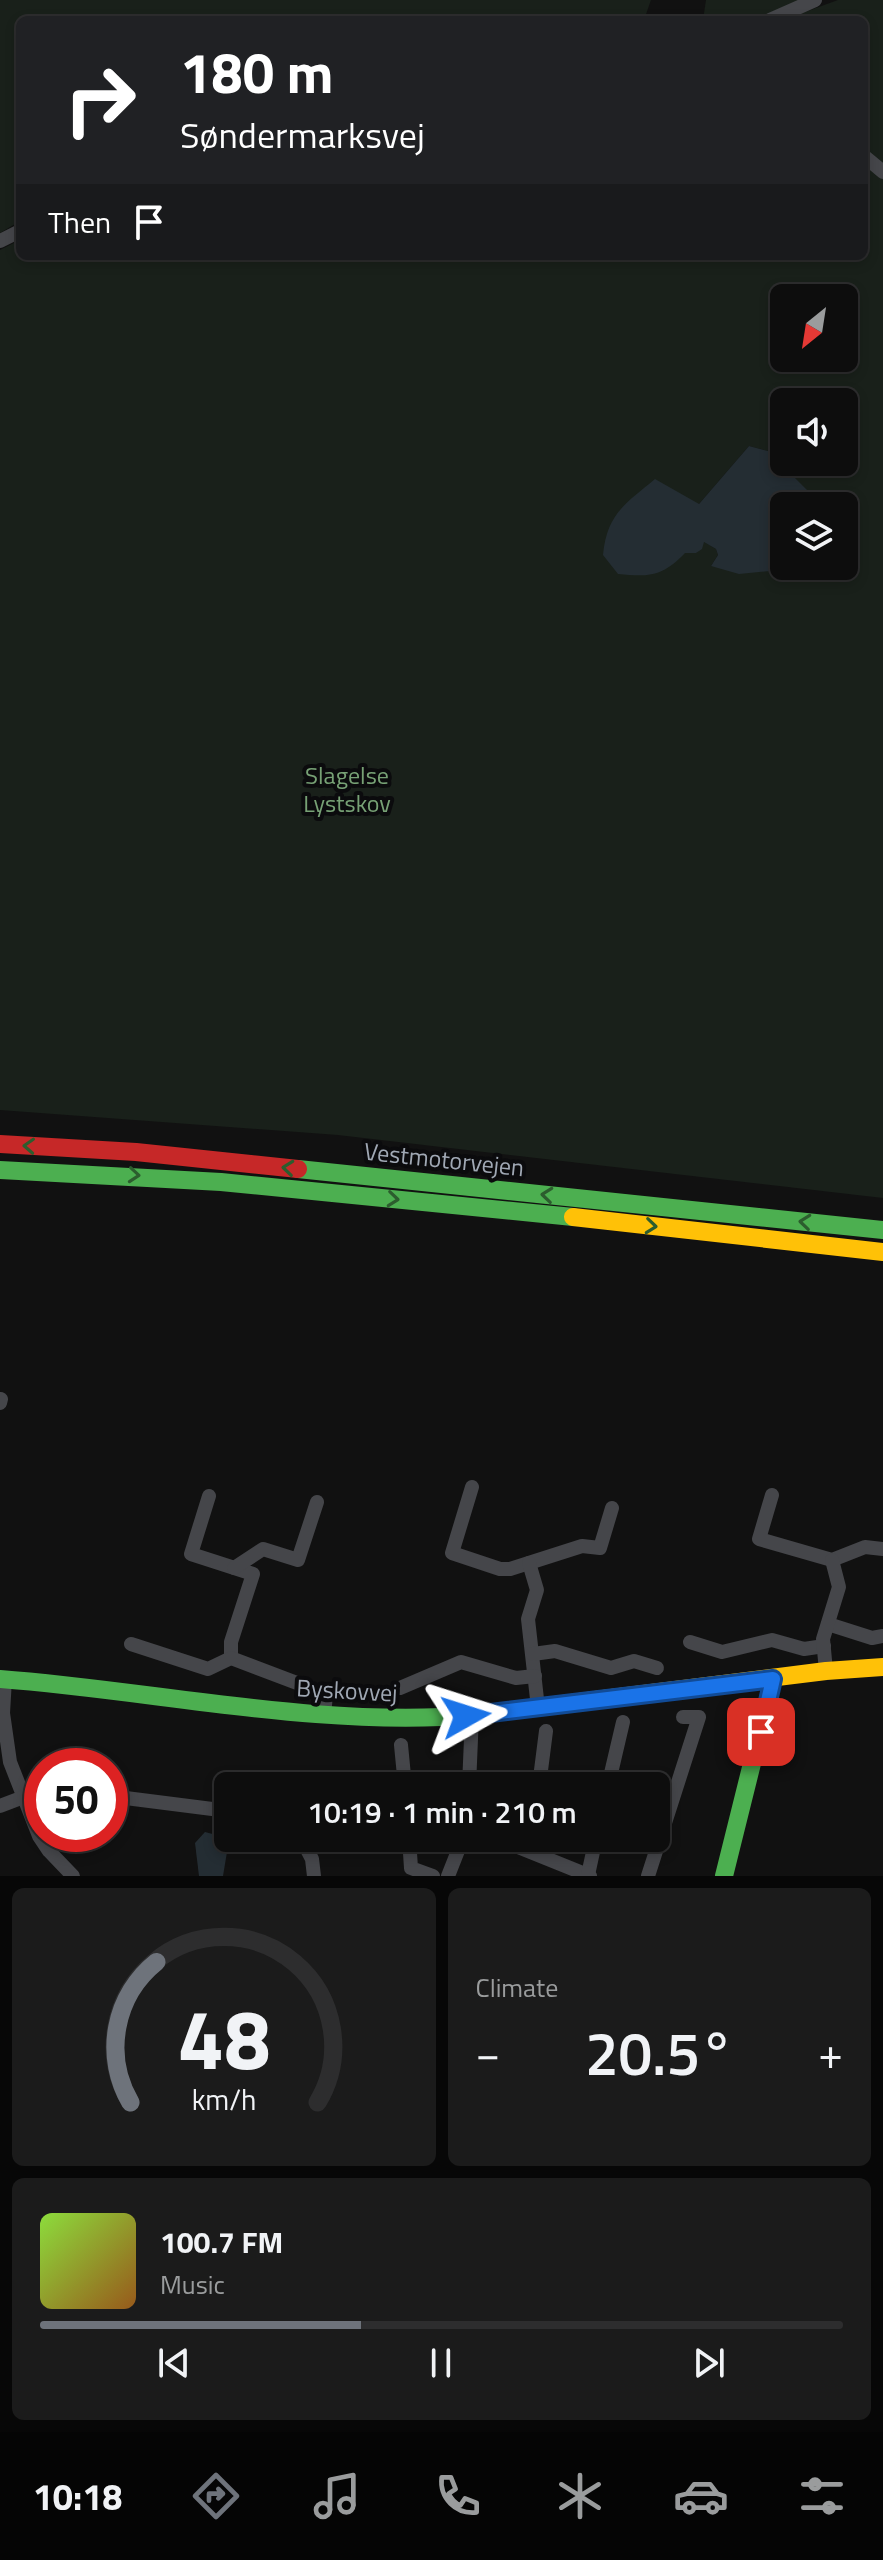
<!DOCTYPE html>
<meta charset="utf-8">
<style>
:root{--surface:#0d0d0d;--page:#1b1b1b;--text:#f1f3f6;--muted:#9a9c9d;--line:#2d2d2e;--accent:#6e737b}
body{margin:0;font-family:"Titillium Web",sans-serif;background:var(--page);color:var(--text);height:100vh;display:flex;flex-direction:column;font-size:30px;white-space:nowrap}
*{box-sizing:border-box;margin:0}
p{font-size:26px;color:var(--muted)}
.icon{flex:none;width:44px;height:44px;fill:none;stroke:currentColor;stroke-width:2;stroke-linecap:round;stroke-linejoin:round}
.map{position:relative;height:1876px;overflow:hidden}
.sheet{display:flex;flex-direction:column;gap:12px;padding:12px;background:#070707;flex:1}
.sheet>*{flex:none}
.top-card{position:absolute;left:16px;top:16px;width:852px;height:244px;border-radius:12px;box-shadow:0 4px 12px #0003,0 0 0 2px var(--line);background:#202124;color:#fff;overflow:hidden}
.needle{width:52px;rotate:210deg}
.tools{position:absolute;left:770px;top:284px;display:grid;gap:16px}
.tools a{display:grid;place-items:center;width:88px;height:88px;border-radius:12px;background:var(--surface);box-shadow:0 4px 12px #0003,0 0 0 2px var(--line);font-size:40px}
.speed{position:absolute;left:24px;top:1748px;display:flex;gap:16px;font-size:40px;font-weight:700;text-align:center}
.speed>*{display:grid;place-content:center;width:104px;height:104px;border-radius:50%;background:var(--surface);box-shadow:0 4px 12px #0003,0 0 0 2px var(--line);line-height:1}
.speed .limit{border:12px solid #d22;background:#fff;color:#111}
.pin{position:absolute;display:grid;place-items:center;width:68px;height:68px;color:#fff;margin:-34px;border-radius:16px;box-shadow:0 4px 12px #0006}
.me{position:absolute;width:88px;margin:-44px;rotate:84deg;stroke-linejoin:round;filter:drop-shadow(0 0 6px #0008)}
.turn{display:flex;align-items:center;gap:28px;height:168px;padding:0 32px;font-size:36px}
.turn .icon{width:104px;height:104px;stroke-width:2.5}
.turn b{display:block;font-size:56px;line-height:68px}
.then{display:flex;align-items:center;height:76px;padding:0 32px;background:#0003;gap:16px;font-size:30px}
.big{font-size:60px;font-weight:600;line-height:1.1}
.sheet .card{flex:1;display:flex;flex-direction:column;justify-content:center;gap:12px;min-width:0;padding:0 28px;border-radius:12px;background:var(--page)}
.sheet .dial{align-items:center;gap:0}
.dial svg{height:208px;overflow:visible;fill:none;stroke:var(--line);stroke-width:7;stroke-linecap:round;text-anchor:middle}
.dial text{fill:var(--text);stroke:none}
.song{display:flex;align-items:center;gap:24px}
.cover{width:96px;height:96px;border-radius:12px;background:linear-gradient(135deg,hsl(90 70% 55%),hsl(30 70% 35%))}
.played{height:8px;border-radius:4px;background:linear-gradient(90deg,var(--accent) 40%,var(--line) 40%)}
.keys{display:flex;justify-content:space-around;direction:ltr}
.heat{display:flex;justify-content:space-between;align-items:center;font-size:44px;direction:ltr}
.sheet .tiles{flex:1;display:grid;gap:12px;grid-template-columns:1fr 1fr}
.card:last-child{grid-column:span 2}
.trip{position:absolute;left:214px;top:1772px;width:456px;height:80px;border-radius:12px;background:var(--surface);box-shadow:0 4px 12px #0003,0 0 0 2px var(--line);font-weight:600;line-height:80px;text-align:center}
.tabs{display:flex;height:128px;justify-content:space-around;align-items:center;background:#050505;color:var(--muted)}
.tabs .icon{width:56px;height:56px}
.tabs .selected{color:var(--accent)}
.tabs b{font-size:36px;color:var(--text)}
.map>svg:first-child{display:block}
.green{fill:#19201a;fill-rule:evenodd}
.water{fill:#242d33}
.lines{fill:none;stroke-linecap:round;stroke-linejoin:round}
.street{stroke:#45464a;stroke-width:14}
.fast{stroke:#4caf50;stroke-width:18}
.slow{stroke:#ffc107;stroke-width:18}
.jam{stroke:#c62828;stroke-width:18}
.oneway{stroke:#2c5d2e}
.route-casing{stroke:#114b97;stroke-width:20}
.route{stroke:#1a73e8;stroke-width:14}
.labels{text-anchor:middle;stroke-width:8;stroke-linejoin:round;paint-order:stroke}
.park-label{font-size:24px;fill:#77a175;stroke:#0b0b0d}
.street-label{font-size:24px;fill:#a0a8b4;stroke:#0b0b0d}
</style>
<div class="map">
<svg width="883" height="1876" viewBox="0 0 883 1876">
<rect width="100%" height="100%" fill="#111"/>
<g class="green">
<path d="M0 0H651L644 20H20V221L0 233Z"/>
<path d="M706 0H805L760 20H703Z"/>
<path d="M838 0H883V1198L338 1135 0 1110V250L20 240V256H864V20H783ZM784 298H844V358H784ZM784 402H844V462H784ZM749 446 768 451 810 494 813 506H844V566H801L800 568 711 566 718 555 716 549 703 541 696 553H685L699 504Z"/>
</g>
<g class="water">
<path d="M749 446 768 451 811 494 813 506H784V566H801V568L739 574 711 566 718 555 716 549 704 542 702 549 696 553H685C662 577 649 577 618 574L603 555C607 514 625 504 655 479L699 504Z"/>
<path d="M205 1832 220 1836 228 1846 223 1876H199L195 1843Z"/>
</g>
<g class="lines">
<g class="street">
<path d="M770 20 815 0"/>
<path d="M864 156 883 172"/>
<path d="M0 241 20 231"/>
<path d="M0 1403 1 1399"/>
<path d="M472 1487 452 1553 500 1569H510L582 1546 600 1548 612 1508"/>
<path d="M772 1495 759 1539 832 1560 865 1547 883 1549"/>
<path d="M209 1496 191 1554 253 1574 231 1642V1658"/>
<path d="M529 1563 537 1590 528 1619 538 1708"/>
<path d="M234 1568 263 1549 298 1560 317 1502"/>
<path d="M828 1624 872 1638 883 1636"/>
<path d="M690 1642 722 1652 772 1640 804 1649 824 1646"/>
<path d="M131 1644 208 1669 231 1658 326 1694 324 1716"/>
<path d="M533 1654 555 1651 611 1668 634 1661 657 1668"/>
<path d="M826 1671 823 1639 839 1587 832 1560"/>
<path d="M5 1679 3 1713 10 1762 39 1836 49 1851 73 1876"/>
<path d="M400 1688 461 1662 516 1678 535 1676"/>
<path d="M401 1745 405 1786"/>
<path d="M469 1786 472 1715"/>
<path d="M539 1786 546 1731"/>
<path d="M608 1786 623 1722"/>
<path d="M110 1796 228 1811"/>
<path d="M0 1806 42 1790"/>
<path d="M301 1838 312 1859 314 1876"/>
<path d="M409 1838 411 1868 433 1876"/>
<path d="M496 1838 590 1876"/>
<path d="M588 1875 596 1838"/>
<path d="M448 1876 463 1838"/>
<path d="M648 1876 699 1717H683"/>
</g>
<g class="fast">
<path d="M298 1169 883 1230"/>
<path d="M0 1170 221 1182 573 1217"/>
<path d="M0 1679C158 1691 316 1728 475 1715"/>
<path d="M724 1876 773 1679"/>
</g>
<g class="slow">
<path d="M573 1217 883 1252"/>
<path d="M475 1715 826 1671 883 1667"/>
</g>
<path class="jam" d="M0 1144 136 1152 298 1169"/>
</g>
<defs><path id="oneway-chevron" d="M-2-3.5L2.5 0L-2 3.5" fill="none" stroke-width="1.6" stroke-linecap="round" stroke-linejoin="round" transform="scale(2)"/></defs>
<g class="oneway">
<use href="#oneway-chevron" transform="translate(29 1146) rotate(-177)"/>
<use href="#oneway-chevron" transform="translate(288 1168) rotate(-174)"/>
<use href="#oneway-chevron" transform="translate(134 1175) rotate(5)"/>
<use href="#oneway-chevron" transform="translate(547 1195) rotate(-174)"/>
<use href="#oneway-chevron" transform="translate(393 1199) rotate(6)"/>
<use href="#oneway-chevron" transform="translate(805 1222) rotate(-174)"/>
<use href="#oneway-chevron" transform="translate(651 1226) rotate(6)"/>
</g>
<g class="lines">
<g class="route-casing">
<path id="route" d="M466 1716 773 1679 761 1732"/>
</g>
<use href="#route" class="route"/>
</g>
<g class="labels">
<g class="park-label">
<text x="347" y="784">Slagelse<tspan x="347" dy="28">Lystskov</tspan></text>
</g>
<g class="street-label">
<text transform="translate(444 1160) rotate(6)" y="8">Vestmotorvejen</text>
<text transform="translate(347 1691) rotate(3)" y="8">Byskovvej</text>
</g>
</g>
</svg>
<div class="tools">
<a><svg class="needle" viewBox="-14 -14 28 28"><path d="M0-13l5 13h-10z" fill="#e53935"/><path d="M0 13l5-13h-10z" fill="#9a9c9d"/></svg></a>
<a><svg class="icon" aria-label="sound" viewBox="0 0 24 24"><path d="M4 9h4l5-4v14l-5-4H4zM17 9q2 3 0 6"/></svg></a>
<a><svg class="icon" aria-label="layers" viewBox="0 0 24 24"><path d="M12 4l9 5-9 5-9-5zM3 14l9 5 9-5"/></svg></a>
</div>
<div class="speed"><div class="limit">50</div></div>
<div class="pin" style="left:761px;top:1732px;background:#d93025"><svg class="icon" aria-label="arrive" viewBox="0 0 24 24"><path d="M6 21V4h12l-3 4 3 4H6"/></svg></div>
<svg class="me" style="left:466px;top:1716px" viewBox="-20 -20 40 40"><path d="M0-17L14 15 0 8-14 15z" fill="#1a73e8" stroke="#fff" stroke-width="4"/></svg>
<div class="trip">10:19 · 1 min · 210 m</div>
<div class="top-card">
<div class="turn"><svg class="icon" aria-label="right" viewBox="0 0 24 24"><path d="M7 20v-9h11M14 6l5 5-5 5"/></svg><div><b>180 m</b>Søndermarksvej</div></div>
<div class="then">Then<svg class="icon" aria-label="arrive" viewBox="0 0 24 24"><path d="M6 21V4h12l-3 4 3 4H6"/></svg></div>
</div>
</div>
<section class="sheet">
<div class="tiles">
<div class="card dial"><svg viewBox="0 0 100 80">
<path d="M14 69A42 42 0 1 1 86 69"/>
<path d="M14 69A42 42 0 0 1 24 15" stroke="#6e737b"/>
<text x="50" y="56" font-size="32" font-weight="700">48</text>
<text x="50" y="72" font-size="11">km/h</text>
</svg></div>
<div class="card"><p>Climate</p>
<div class="heat"><a>−</a><b class="big">20.5°</b><a>+</a></div>
</div>
<div class="card">
<div class="song"><i class="cover"></i><div><b>100.7 FM</b><p>Music</p></div></div>
<div class="played"></div>
<div class="keys"><svg class="icon" aria-label="previous" viewBox="0 0 24 24"><path d="M18 5L8 12l10 7zM5 5v14"/></svg><svg class="icon" aria-label="pause" viewBox="0 0 24 24"><path d="M8 5v14M16 5v14"/></svg><svg class="icon" aria-label="next" viewBox="0 0 24 24"><path d="M6 5l10 7-10 7zM19 5v14"/></svg></div>
</div>
</div>
</section>
<nav class="tabs">
<b>10:18</b>
<svg class="icon selected" aria-label="directions" viewBox="0 0 24 24"><path d="M12 3l9 9-9 9-9-9zM9 14v-3h6M13 9l2 2-2 2"/></svg>
<svg class="icon" aria-label="music" viewBox="0 0 24 24"><path d="M9 18V5l10-2v13"/><circle cx="6" cy="18" r="3"/><circle cx="16" cy="16" r="3"/></svg>
<svg class="icon" aria-label="phone" viewBox="0 0 24 24"><path d="M5 4h4l2 5-3 2q2 4 5 5l2-3 5 2v4C11 20 4 13 5 4z"/></svg>
<svg class="icon" aria-label="climate" viewBox="0 0 24 24"><path d="M12 3v18M4 7l16 10M4 17L20 7"/></svg>
<svg class="icon" aria-label="car" viewBox="0 0 24 24"><path d="M5 17H2v-5l4-1 3-4h7l3 4 3 1v5h-3M9 17h6M6 11h13"/><circle cx="7" cy="17" r="2"/><circle cx="17" cy="17" r="2"/></svg>
<svg class="icon" aria-label="filters" viewBox="0 0 24 24"><path d="M4 7h16M4 17h16"/><circle cx="9" cy="7" r="2"/><circle cx="15" cy="17" r="2"/></svg>
</nav>
